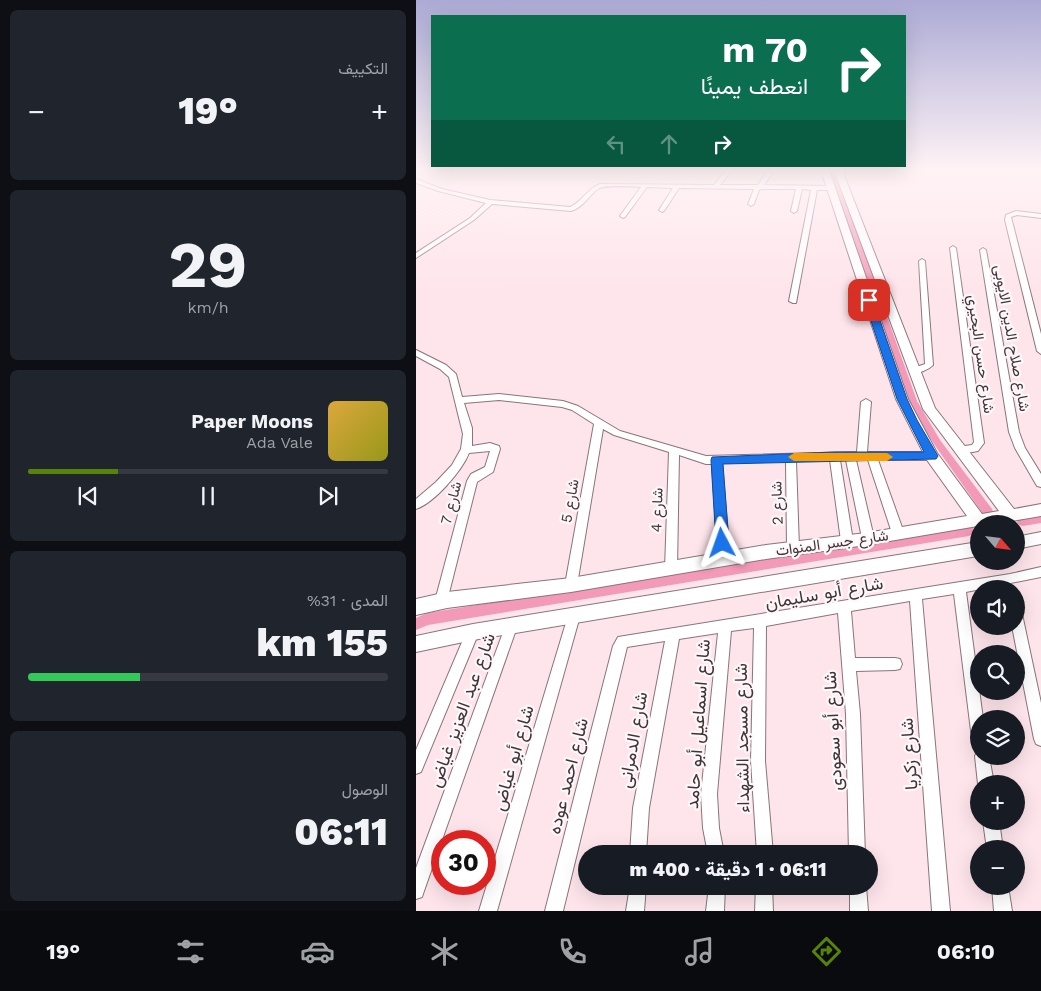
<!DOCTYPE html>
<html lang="ar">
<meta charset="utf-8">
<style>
:root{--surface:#171b24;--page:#20242c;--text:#f1f3f6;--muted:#9ea1a6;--line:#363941;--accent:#57830c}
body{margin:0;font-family:"Work Sans",Vazirmatn,sans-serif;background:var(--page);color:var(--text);direction:rtl;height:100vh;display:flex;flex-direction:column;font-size:19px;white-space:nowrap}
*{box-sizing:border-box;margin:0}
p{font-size:16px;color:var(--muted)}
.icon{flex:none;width:28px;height:28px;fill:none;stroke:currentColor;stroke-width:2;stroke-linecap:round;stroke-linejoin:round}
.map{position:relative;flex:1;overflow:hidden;direction:ltr}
.details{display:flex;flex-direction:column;gap:10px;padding:10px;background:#0d0f14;width:416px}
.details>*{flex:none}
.top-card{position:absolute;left:15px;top:15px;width:475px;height:152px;border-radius:0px;box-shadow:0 5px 20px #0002;direction:rtl;background:#0b6e4f;color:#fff;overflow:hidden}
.needle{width:32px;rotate:118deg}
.buttons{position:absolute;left:554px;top:515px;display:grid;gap:10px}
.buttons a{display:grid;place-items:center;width:55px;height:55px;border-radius:50%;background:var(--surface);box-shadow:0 5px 20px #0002;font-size:25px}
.speed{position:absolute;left:15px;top:830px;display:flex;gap:10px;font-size:25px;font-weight:700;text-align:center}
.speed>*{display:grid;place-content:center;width:65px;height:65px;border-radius:50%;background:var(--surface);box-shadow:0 5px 20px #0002;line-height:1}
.speed .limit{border:8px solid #d22;background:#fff;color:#111}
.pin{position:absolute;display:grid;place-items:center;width:42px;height:42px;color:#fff;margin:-21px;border-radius:10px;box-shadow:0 2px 8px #0006}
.me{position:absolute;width:55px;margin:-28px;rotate:356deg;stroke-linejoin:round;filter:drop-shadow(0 0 4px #0008)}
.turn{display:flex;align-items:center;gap:18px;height:105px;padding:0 15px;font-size:22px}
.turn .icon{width:65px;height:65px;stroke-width:2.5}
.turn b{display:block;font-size:35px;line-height:42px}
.lanes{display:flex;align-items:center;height:48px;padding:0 15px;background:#0003;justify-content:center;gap:25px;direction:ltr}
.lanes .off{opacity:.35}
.big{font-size:38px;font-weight:800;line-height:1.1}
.details .tile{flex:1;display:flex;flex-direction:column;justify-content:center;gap:8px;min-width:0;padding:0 18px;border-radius:8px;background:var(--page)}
.details .dial{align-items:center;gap:0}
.dial b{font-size:65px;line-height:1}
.song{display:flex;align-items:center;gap:15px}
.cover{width:60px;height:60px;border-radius:8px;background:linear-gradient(135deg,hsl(40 70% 55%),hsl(60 70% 35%))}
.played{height:5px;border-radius:2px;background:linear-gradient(90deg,var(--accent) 25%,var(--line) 25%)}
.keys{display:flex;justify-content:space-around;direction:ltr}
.heat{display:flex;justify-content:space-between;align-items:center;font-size:28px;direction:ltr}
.charge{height:8px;border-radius:4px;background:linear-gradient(90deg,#34c759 31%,var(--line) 0)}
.trip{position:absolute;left:162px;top:845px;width:300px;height:50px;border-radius:25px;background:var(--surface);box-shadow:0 5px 20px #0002;font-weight:800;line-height:50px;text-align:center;direction:rtl}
.tabs{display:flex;height:80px;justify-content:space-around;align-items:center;background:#090b0e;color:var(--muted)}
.tabs .icon{width:35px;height:35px}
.tabs .on{color:var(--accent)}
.tabs b{font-size:22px;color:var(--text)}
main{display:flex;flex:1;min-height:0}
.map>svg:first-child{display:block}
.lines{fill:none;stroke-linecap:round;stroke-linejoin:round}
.canal{fill:#f39ab8;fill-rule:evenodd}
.street-casing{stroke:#8a747b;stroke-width:2}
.secondary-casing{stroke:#8a747b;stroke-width:2}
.street{fill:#fff;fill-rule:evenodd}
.secondary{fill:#fff;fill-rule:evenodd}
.route{fill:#1a73e8;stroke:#114b97}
.slow{fill:#f59e0b}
.labels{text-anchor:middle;stroke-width:4.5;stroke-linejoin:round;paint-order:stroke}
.street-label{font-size:15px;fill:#3f3538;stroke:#fdf7f9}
.near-street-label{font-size:18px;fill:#3f3538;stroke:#fdf7f9}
</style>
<main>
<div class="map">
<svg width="625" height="911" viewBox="0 0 625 911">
<rect width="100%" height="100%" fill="#fee4eb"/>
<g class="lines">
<g class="canal">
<path d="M413 170H419L501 401 524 440 576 509 577 512 576 515 572 516 568 515 518 444 491 401Z"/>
<path d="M625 515V523L607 526 603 525 601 522 603 519Z"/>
<path d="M553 526 557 528 559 531 557 534 553 536 12 625 0 630V618L11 613Z"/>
</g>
<g class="street-casing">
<g id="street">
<path d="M310 170H316L304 185H342L352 170H358L348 185 414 186 417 188 414 190H401L380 303H377L373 301 395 190 386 189 381 211 378 213 375 211 380 189H345L343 190 338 204 335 206 332 204 338 189 263 188 248 211 246 212 243 210 257 188 231 187 209 217 207 218 204 216 225 187C214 187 191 184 182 189 172 196 168 207 155 211L76 204 58 220 0 258V253L54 218 70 203 22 191 0 183V179L26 189 74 200 154 207C166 202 171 189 184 184L298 185Z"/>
<path d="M600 211 625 214V218L601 215 595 217 625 334V354L621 351 589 220 590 215Z"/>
<path d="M537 246 540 248 568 443 562 451 545 454 540 450 541 447 556 445 558 442 534 248Z"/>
<path d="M567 248 570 250 603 432 609 448 625 474V487L621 486 599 448 593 432 564 250Z"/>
<path d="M506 259 509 261 517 365C512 370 502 374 495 373L494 371 495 369 509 364 503 261Z"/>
<path d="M0 350 30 365 40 374 46 397 83 394 147 401 162 406 204 431 290 456 441 452 445 402 450 399 455 402 451 452H516L521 456 516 460H462L488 533 486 536 482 538 478 536 476 533 452 460H440L458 538 456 541 452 543 448 541 446 538 430 460H424L437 541 435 544 431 546 427 544 425 541 414 460 380 461 383 548 381 551 377 553 373 551 371 548 370 461 306 463 314 560 312 563 308 565 304 563 302 560 296 464H290L263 455 261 569 259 573 255 574 251 573 249 569 253 452 198 435 187 429 161 585 159 589 155 590 151 589 149 585 178 424 156 410 146 407 83 400 48 403 56 428V446L74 443 83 446 84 449 77 472 61 482 31 601 29 605 25 606 21 605 19 601 51 481 55 474 69 467 74 451 53 453C46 471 18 503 0 509V499L20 482 36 465 45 449 47 434 33 377 24 369 0 356Z"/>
<path d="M625 567V577L550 592 567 719H562V738L557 736 555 731 538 594 506 599 534 911H516L494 601 435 611 439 658H479L484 659 486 664 484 669 479 670 440 671 444 714 449 854H433L430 714 422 613 350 626 349 761 357 854H341L335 761 338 628 315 631 301 794 303 828 308 854H292L287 828 285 794 302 633 263 639 233 808 230 854H214L217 808 249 641 211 647 147 911H129L197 646 202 637 594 574Z"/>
<path d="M600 608 604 610 606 614 625 703V746L620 744 618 739 596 626H600Z"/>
<path d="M158 610 162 612 164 616 81 911H63L152 616 154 612Z"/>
<path d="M95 621 99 623 101 627 8 891 6 897 0 899V868L89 627 91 623Z"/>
<path d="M57 626 62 628 63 632 5 772 0 774V750L52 628Z"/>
<path d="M562 750V756H573L578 784H562L559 756Z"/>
<path d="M567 821H583L587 849H571Z"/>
<path d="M214 886H230L228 911H210Z"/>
<path d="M293 886H309L308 911H290Z"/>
<path d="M340 886H356L357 911H339Z"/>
<path d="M434 886H450L452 911H434Z"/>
<path d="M576 886H592L596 911H578Z"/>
</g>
</g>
<g class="secondary-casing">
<g id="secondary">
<path d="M405 170H413L492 399 521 453 566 514 583 511 507 409 418 170H426L519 408 598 509 625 504V516L578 524H562V526L450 545 350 559 155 592 31 608 0 615V599L31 592 155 578 350 545 450 533 551 516 511 460 480 399Z"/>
<path d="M625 532V544L600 549V537Z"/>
<path d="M562 542V556L57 640 0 652V636L57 624Z"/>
</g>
</g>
<use href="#street" class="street"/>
<use href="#secondary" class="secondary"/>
</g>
<linearGradient id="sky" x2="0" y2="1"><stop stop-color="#acaad5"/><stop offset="0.57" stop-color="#fff3f6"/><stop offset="1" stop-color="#fff3f6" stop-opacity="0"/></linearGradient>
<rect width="625" height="298" fill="url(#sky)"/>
<path class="route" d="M450 298 457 300 491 399 501 420 522 456 520 459 307 464 313 543 311 547 306 548 302 547 300 543 295 460 296 457 418 452H508L481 399 448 300Z"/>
<path class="slow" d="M378 453H471L477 457 471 461H378L372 457Z"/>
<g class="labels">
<g class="street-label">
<text transform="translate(596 338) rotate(80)" y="5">شارع صلاح الدين الايوبى</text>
<text transform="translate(565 354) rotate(82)" y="5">شارع حسن البحيري</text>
<text transform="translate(154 501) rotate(-80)" y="5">شارع 5</text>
<text transform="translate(35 503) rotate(-75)" y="5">شارع 7</text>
<text transform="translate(361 503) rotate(-92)" y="5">شارع 2</text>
<text transform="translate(241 510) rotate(-88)" y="5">شارع 4</text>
<text transform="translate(416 543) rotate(-8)" y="5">شارع جسر المنوات</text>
</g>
<g class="near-street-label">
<text transform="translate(408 593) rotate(-10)" y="6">شارع أبو سليمان</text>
<text transform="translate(46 710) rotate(-70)" y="6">شارع عبد العزيز غياض</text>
<text transform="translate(282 724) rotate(-86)" y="6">شارع اسماعيل أبو حامد</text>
<text transform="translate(417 731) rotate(-93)" y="6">شارع أبو سعودى</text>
<text transform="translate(326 738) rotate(-91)" y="6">شارع مسجد الشهداء</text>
<text transform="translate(217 740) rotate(-80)" y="6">شارع الدمرانى</text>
<text transform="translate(493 754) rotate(-94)" y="6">شارع زكريا</text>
<text transform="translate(97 758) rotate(-74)" y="6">شارع أبو غياض</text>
<text transform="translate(152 776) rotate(-76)" y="6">شارع احمد عوده</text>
</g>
</g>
</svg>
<div class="buttons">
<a><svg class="needle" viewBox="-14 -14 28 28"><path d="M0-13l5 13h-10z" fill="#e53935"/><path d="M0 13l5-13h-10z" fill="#9ea1a6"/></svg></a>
<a><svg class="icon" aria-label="sound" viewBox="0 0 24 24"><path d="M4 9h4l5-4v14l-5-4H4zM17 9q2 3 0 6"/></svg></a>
<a><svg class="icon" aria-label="search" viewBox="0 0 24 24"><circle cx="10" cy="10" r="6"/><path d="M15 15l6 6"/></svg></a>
<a><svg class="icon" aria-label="layers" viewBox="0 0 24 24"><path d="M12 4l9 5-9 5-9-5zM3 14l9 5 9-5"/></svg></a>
<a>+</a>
<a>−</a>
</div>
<div class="speed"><div class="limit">30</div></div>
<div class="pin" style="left:453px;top:300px;background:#d93025"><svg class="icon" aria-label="arrive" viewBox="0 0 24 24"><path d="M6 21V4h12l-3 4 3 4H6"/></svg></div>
<svg class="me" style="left:306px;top:543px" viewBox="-20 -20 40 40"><path d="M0-17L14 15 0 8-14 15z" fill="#1a73e8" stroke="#fff" stroke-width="4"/></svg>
<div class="trip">06:11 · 1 دقيقة · 400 m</div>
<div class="top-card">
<div class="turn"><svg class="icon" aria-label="right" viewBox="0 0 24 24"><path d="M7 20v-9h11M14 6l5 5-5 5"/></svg><div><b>70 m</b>انعطف يمينًا</div></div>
<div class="lanes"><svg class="icon off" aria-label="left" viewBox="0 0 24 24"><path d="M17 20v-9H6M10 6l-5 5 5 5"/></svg><svg class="icon off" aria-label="ahead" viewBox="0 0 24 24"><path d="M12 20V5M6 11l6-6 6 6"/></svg><svg class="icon" aria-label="right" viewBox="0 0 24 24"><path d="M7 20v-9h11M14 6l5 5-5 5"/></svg></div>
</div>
</div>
<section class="details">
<div class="tile"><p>التكييف</p>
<div class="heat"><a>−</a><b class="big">19°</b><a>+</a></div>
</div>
<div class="tile dial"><b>29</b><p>km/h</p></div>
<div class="tile">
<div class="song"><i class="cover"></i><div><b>Paper Moons</b><p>Ada Vale</p></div></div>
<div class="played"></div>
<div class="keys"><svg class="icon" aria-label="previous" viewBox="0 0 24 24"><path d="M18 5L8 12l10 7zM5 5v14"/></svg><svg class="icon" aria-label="pause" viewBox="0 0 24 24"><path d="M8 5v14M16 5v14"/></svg><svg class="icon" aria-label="next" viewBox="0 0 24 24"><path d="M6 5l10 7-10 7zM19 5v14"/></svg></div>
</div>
<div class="tile"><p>المدى · 31%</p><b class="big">155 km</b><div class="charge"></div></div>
<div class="tile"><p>الوصول</p><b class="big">06:11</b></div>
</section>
</main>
<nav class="tabs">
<b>06:10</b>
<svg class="icon on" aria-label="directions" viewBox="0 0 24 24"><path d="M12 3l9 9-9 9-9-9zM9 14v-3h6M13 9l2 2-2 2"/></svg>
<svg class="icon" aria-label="music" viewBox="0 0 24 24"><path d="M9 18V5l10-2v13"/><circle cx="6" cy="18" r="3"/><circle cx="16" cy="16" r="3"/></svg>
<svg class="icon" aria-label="phone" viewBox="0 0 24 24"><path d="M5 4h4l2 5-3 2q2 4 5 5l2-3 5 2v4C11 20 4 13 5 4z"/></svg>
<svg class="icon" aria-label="climate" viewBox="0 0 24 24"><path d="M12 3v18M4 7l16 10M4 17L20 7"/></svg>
<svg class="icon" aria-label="car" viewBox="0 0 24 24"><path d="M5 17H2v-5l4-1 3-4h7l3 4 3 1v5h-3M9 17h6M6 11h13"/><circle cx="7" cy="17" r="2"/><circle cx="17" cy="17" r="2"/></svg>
<svg class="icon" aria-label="filters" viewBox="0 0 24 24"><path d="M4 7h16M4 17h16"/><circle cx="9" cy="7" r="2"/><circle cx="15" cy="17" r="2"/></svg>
<b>19°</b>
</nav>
